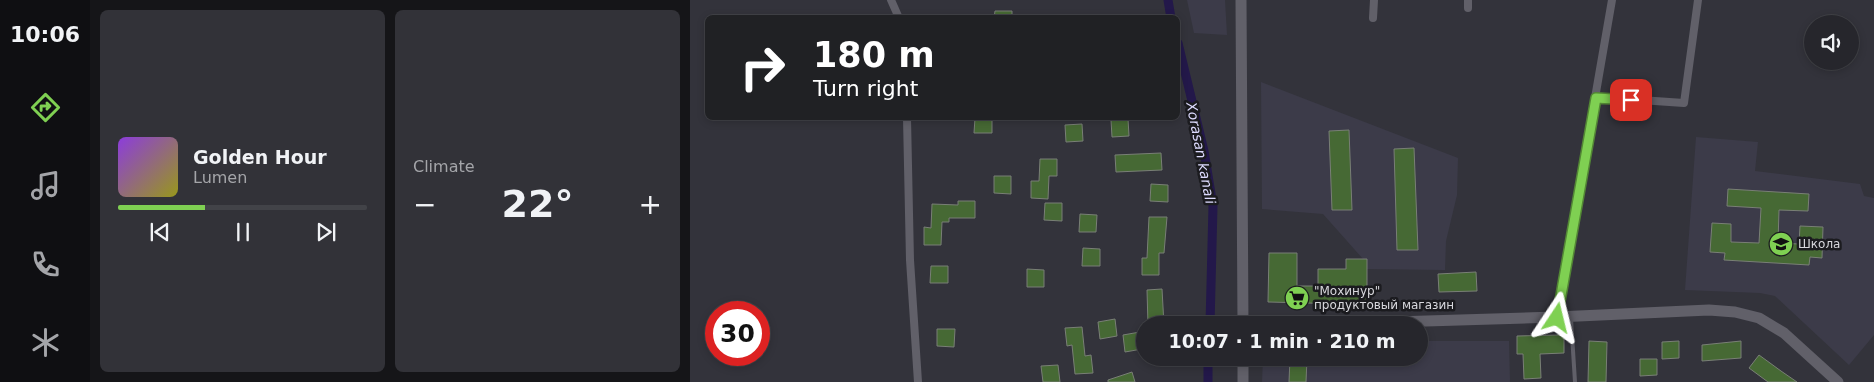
<!DOCTYPE html>
<meta charset="utf-8">
<style>
:root{--surface:#26262c;--page:#323238;--text:#f1f3f6;--muted:#a4a5a9;--line:#424348;--accent:#7fd052}
body{margin:0;font-family:"DejaVu Sans",sans-serif;background:var(--page);color:var(--text);height:100vh;display:flex;flex-direction:column;font-size:19px;white-space:nowrap}
*{box-sizing:border-box;margin:0}
p{font-size:16px;color:var(--muted)}
.icon{flex:none;width:28px;height:28px;fill:none;stroke:currentColor;stroke-width:2;stroke-linecap:round;stroke-linejoin:round}
.map{position:relative;flex:1;overflow:hidden}
.drawer{display:flex;flex-direction:column;gap:10px;padding:10px;background:#151518;width:600px}
.drawer>*{flex:none}
.banner{position:absolute;left:15px;top:15px;width:475px;height:105px;border-radius:8px;box-shadow:0 2px 8px #0003,0 0 0 1px var(--line);background:#202124;color:#fff;overflow:hidden}
.buttons{position:absolute;left:1114px;top:15px;display:grid;gap:10px}
.buttons a{display:grid;place-items:center;width:55px;height:55px;border-radius:50%;background:var(--surface);box-shadow:0 2px 8px #0003,0 0 0 1px var(--line);font-size:25px}
.speed{position:absolute;left:15px;top:301px;display:flex;gap:10px;font-size:25px;font-weight:700;text-align:center}
.speed>*{display:grid;place-content:center;width:65px;height:65px;border-radius:50%;background:var(--surface);box-shadow:0 2px 8px #0003,0 0 0 1px var(--line);line-height:1}
.speed .limit{border:8px solid #d22;background:#fff;color:#111}
.pin{position:absolute;display:grid;place-items:center;width:42px;height:42px;color:#fff;margin:-21px;border-radius:10px;box-shadow:0 2px 8px #0006}
.me{position:absolute;width:55px;margin:-28px;rotate:10deg;stroke-linejoin:round;filter:drop-shadow(0 0 4px #0008)}
.turn{display:flex;align-items:center;gap:18px;height:105px;padding:0 25px;font-size:22px}
.turn .icon{width:65px;height:65px;stroke-width:2.5}
.turn b{display:block;font-size:35px;line-height:42px}
.big{font-size:38px;font-weight:600;line-height:1.1}
.drawer .card{flex:1;display:flex;flex-direction:column;justify-content:center;gap:8px;min-width:0;padding:0 18px;border-radius:8px;background:var(--page)}
.song{display:flex;align-items:center;gap:15px}
.cover{width:60px;height:60px;border-radius:8px;background:linear-gradient(135deg,hsl(270 70% 55%),hsl(60 70% 35%))}
.played{height:5px;border-radius:2px;background:linear-gradient(90deg,var(--accent) 35%,var(--line) 35%)}
.keys{display:flex;justify-content:space-around;direction:ltr}
.heat{display:flex;justify-content:space-between;align-items:center;font-size:28px;direction:ltr}
.drawer .tiles{flex:1;display:grid;gap:10px;grid-template-columns:repeat(2,1fr)}
.trip{position:absolute;left:446px;top:316px;width:292px;height:50px;border-radius:25px;background:var(--surface);box-shadow:0 2px 8px #0003,0 0 0 1px var(--line);font-weight:600;line-height:50px;text-align:center}
main{display:flex;flex:1;min-height:0}
.tab-bar{display:flex;flex-direction:column;width:90px;justify-content:space-around;align-items:center;background:#0f0f12;color:var(--muted)}
.tab-bar .icon{width:35px;height:35px}
.tab-bar .current{color:var(--accent)}
.tab-bar b{font-size:22px;color:var(--text)}
.map>svg:first-child{display:block}
.built{fill:#3c3b49}
.lines{fill:none;stroke-linecap:round;stroke-linejoin:round}
.canal{stroke:#23184a;stroke-width:9}
.building{fill:#466934;stroke:#797f76}
.lane{stroke:#616069;stroke-width:4}
.street{stroke:#616069;stroke-width:8}
.secondary{stroke:#616069;stroke-width:11}
.route-casing{stroke:#538735;stroke-width:12}
.route{stroke:#7fd052;stroke-width:9}
.labels{text-anchor:middle;stroke-width:5;stroke-linejoin:round;paint-order:stroke}
.poi-label{font-size:12px;fill:#d8d8dd;stroke:#1b1b1f;text-anchor:start}
.water-label{font-size:14px;font-style:italic;fill:#dcdafd;stroke:#1b1b1f}
</style>
<main>
<nav class="tab-bar">
<b>10:06</b>
<svg class="icon current" aria-label="directions" viewBox="0 0 24 24"><path d="M12 3l9 9-9 9-9-9zM9 14v-3h6M13 9l2 2-2 2"/></svg>
<svg class="icon" aria-label="music" viewBox="0 0 24 24"><path d="M9 18V5l10-2v13"/><circle cx="6" cy="18" r="3"/><circle cx="16" cy="16" r="3"/></svg>
<svg class="icon" aria-label="phone" viewBox="0 0 24 24"><path d="M5 4h4l2 5-3 2q2 4 5 5l2-3 5 2v4C11 20 4 13 5 4z"/></svg>
<svg class="icon" aria-label="climate" viewBox="0 0 24 24"><path d="M12 3v18M4 7l16 10M4 17L20 7"/></svg>
</nav>
<section class="drawer">
<div class="tiles">
<div class="card">
<div class="song"><i class="cover"></i><div><b>Golden Hour</b><p>Lumen</p></div></div>
<div class="played"></div>
<div class="keys"><svg class="icon" aria-label="previous" viewBox="0 0 24 24"><path d="M18 5L8 12l10 7zM5 5v14"/></svg><svg class="icon" aria-label="pause" viewBox="0 0 24 24"><path d="M8 5v14M16 5v14"/></svg><svg class="icon" aria-label="next" viewBox="0 0 24 24"><path d="M6 5l10 7-10 7zM19 5v14"/></svg></div>
</div>
<div class="card"><p>Climate</p>
<div class="heat"><a>−</a><b class="big">22°</b><a>+</a></div>
</div>
</div>
</section>
<div class="map">
<svg width="1184" height="382" viewBox="0 0 1184 382">
<rect width="100%" height="100%" fill="#33333b"/>
<g class="built">
<path d="M497 0H535L537 35 504 33Z"/>
<path d="M571 82 768 158 767 195 756 241 755 270 677 269V259H673L633 214 572 209Z"/>
<path d="M1006 137 1068 142 1065 171 1170 184 1174 196 1184 198V335L1159 365 1085 296 1070 293 995 290Z"/>
<path d="M730 341H819L820 382H572L573 358H730Z"/>
</g>
<g class="lines">
<g class="canal">
<path d="M478 0 481 18"/>
<path d="M488 43 514 151 523 206 520 325"/>
<path d="M518 382V358"/>
</g>
</g>
<g class="building">
<path d="M305 11H322V18H304Z"/>
<path d="M285 118H302V133H284Z"/>
<path d="M438 119 439 136 422 137 421 120Z"/>
<path d="M392 124 393 141 376 142 375 125Z"/>
<path d="M659 130 662 210H642L639 131Z"/>
<path d="M724 148 728 250H707L704 149Z"/>
<path d="M471 153 472 170 426 172 425 155Z"/>
<path d="M350 159H367V176H359L358 199 341 198V181H349Z"/>
<path d="M304 176H321V194L304 193Z"/>
<path d="M461 184 478 185V202L460 201Z"/>
<path d="M1038 189 1119 194 1118 211 1089 210 1088 243 1109 244 1110 226 1133 227 1132 258 1120 257 1119 265 1034 260 1035 253 1020 252 1022 223 1041 224V242L1069 243 1071 208 1037 206Z"/>
<path d="M268 201H285V218H259V222H252L251 245H234V227L241 228 242 204 268 205Z"/>
<path d="M355 203H372V221L354 220Z"/>
<path d="M390 214 407 215 406 232H389Z"/>
<path d="M459 217H477L474 253H469V275H452V258H457Z"/>
<path d="M393 248 410 249V266H392Z"/>
<path d="M579 253H607V286H628V269H656V259H677V308H655V304L578 302Z"/>
<path d="M241 266H258V283H240Z"/>
<path d="M337 269 354 270V287H337Z"/>
<path d="M786 272 787 291 749 292 748 274Z"/>
<path d="M472 289 474 325H458L457 290Z"/>
<path d="M425 319 427 336 410 339 408 322Z"/>
<path d="M392 327 395 356 401 355 403 373 385 374 382 345 377 346 375 328Z"/>
<path d="M247 329H265L264 347 247 346Z"/>
<path d="M450 332 452 349 435 352 433 335Z"/>
<path d="M869 335 874 337V353L850 354 851 378 834 379 833 354H827V336Z"/>
<path d="M899 341 917 342 916 382H898Z"/>
<path d="M989 341V358L972 359V342Z"/>
<path d="M1051 341V358L1012 361V345Z"/>
<path d="M1069 355 1091 371 1107 382H1078L1059 368Z"/>
<path d="M600 358H617L616 382H599Z"/>
<path d="M950 359H967V375L950 376Z"/>
<path d="M368 365 370 382H353L351 366Z"/>
<path d="M442 372 445 382H418V380Z"/>
</g>
<g class="lines">
<path class="lane" d="M881 319 885 382"/>
<g class="street">
<path d="M201 0 209 18"/>
<path d="M778 8V0"/>
<path d="M683 18 684 0"/>
<path d="M906 97 994 103 1008 0"/>
<path d="M217 118 220 260 228 382"/>
<path d="M867 317 922 0"/>
</g>
<g class="secondary">
<path d="M551 0 553 325"/>
<path d="M603 325 867 317 1019 310 1045 312 1069 318 1094 333 1148 382"/>
<path d="M553 358V382"/>
</g>
</g>
<g class="lines">
<g class="route-casing">
<path id="route" d="M867 318 906 98 941 100"/>
</g>
<use href="#route" class="route"/>
</g>
<defs>
<g id="school-disc" transform="scale(1.25)"><circle r="9.5" fill="#7fd052" stroke="#1b1b1f"/><path d="M0-5L7-2L0 1L-7-2ZM-4 1L0 2.5L4 1V4Q0 6-4 4Z" fill="#111"/></g>
<g id="supermarket-disc" transform="scale(1.25)"><circle r="9.5" fill="#7fd052" stroke="#1b1b1f"/><path d="M-6-5.5h2.5l.6 2H6L4.5 2H-2.5L-4.4-4H-6ZM-1.5 3.2a1.3 1.3 0 1 0 .1 0ZM3 3.2a1.3 1.3 0 1 0 .1 0Z" fill="#111"/></g>
</defs>
<g fill-rule="evenodd">
<use href="#school-disc" x="1091" y="244"/>
<use href="#supermarket-disc" x="607" y="298"/>
</g>
<g class="labels">
<g class="poi-label">
<text x="1108" y="248">Школа</text>
<text x="624" y="295">"Мохинур"<tspan x="624" dy="14">продуктовый магазин</tspan></text>
</g>
<g class="water-label">
<text transform="translate(511 153) rotate(79)" y="5">Xorasan kanali</text>
</g>
</g>
</svg>
<div class="buttons">
<a><svg class="icon" aria-label="sound" viewBox="0 0 24 24"><path d="M4 9h4l5-4v14l-5-4H4zM17 9q2 3 0 6"/></svg></a>
</div>
<div class="speed"><div class="limit">30</div></div>
<div class="pin" style="left:941px;top:100px;background:#d93025"><svg class="icon" aria-label="arrive" viewBox="0 0 24 24"><path d="M6 21V4h12l-3 4 3 4H6"/></svg></div>
<svg class="me" style="left:867px;top:318px" viewBox="-20 -20 40 40"><path d="M0-17L14 15 0 8-14 15z" fill="#7fd052" stroke="#fff" stroke-width="4"/></svg>
<div class="trip">10:07 · 1 min · 210 m</div>
<div class="banner">
<div class="turn"><svg class="icon" aria-label="right" viewBox="0 0 24 24"><path d="M7 20v-9h11M14 6l5 5-5 5"/></svg><div><b>180 m</b>Turn right</div></div>
</div>
</div>
</main>
